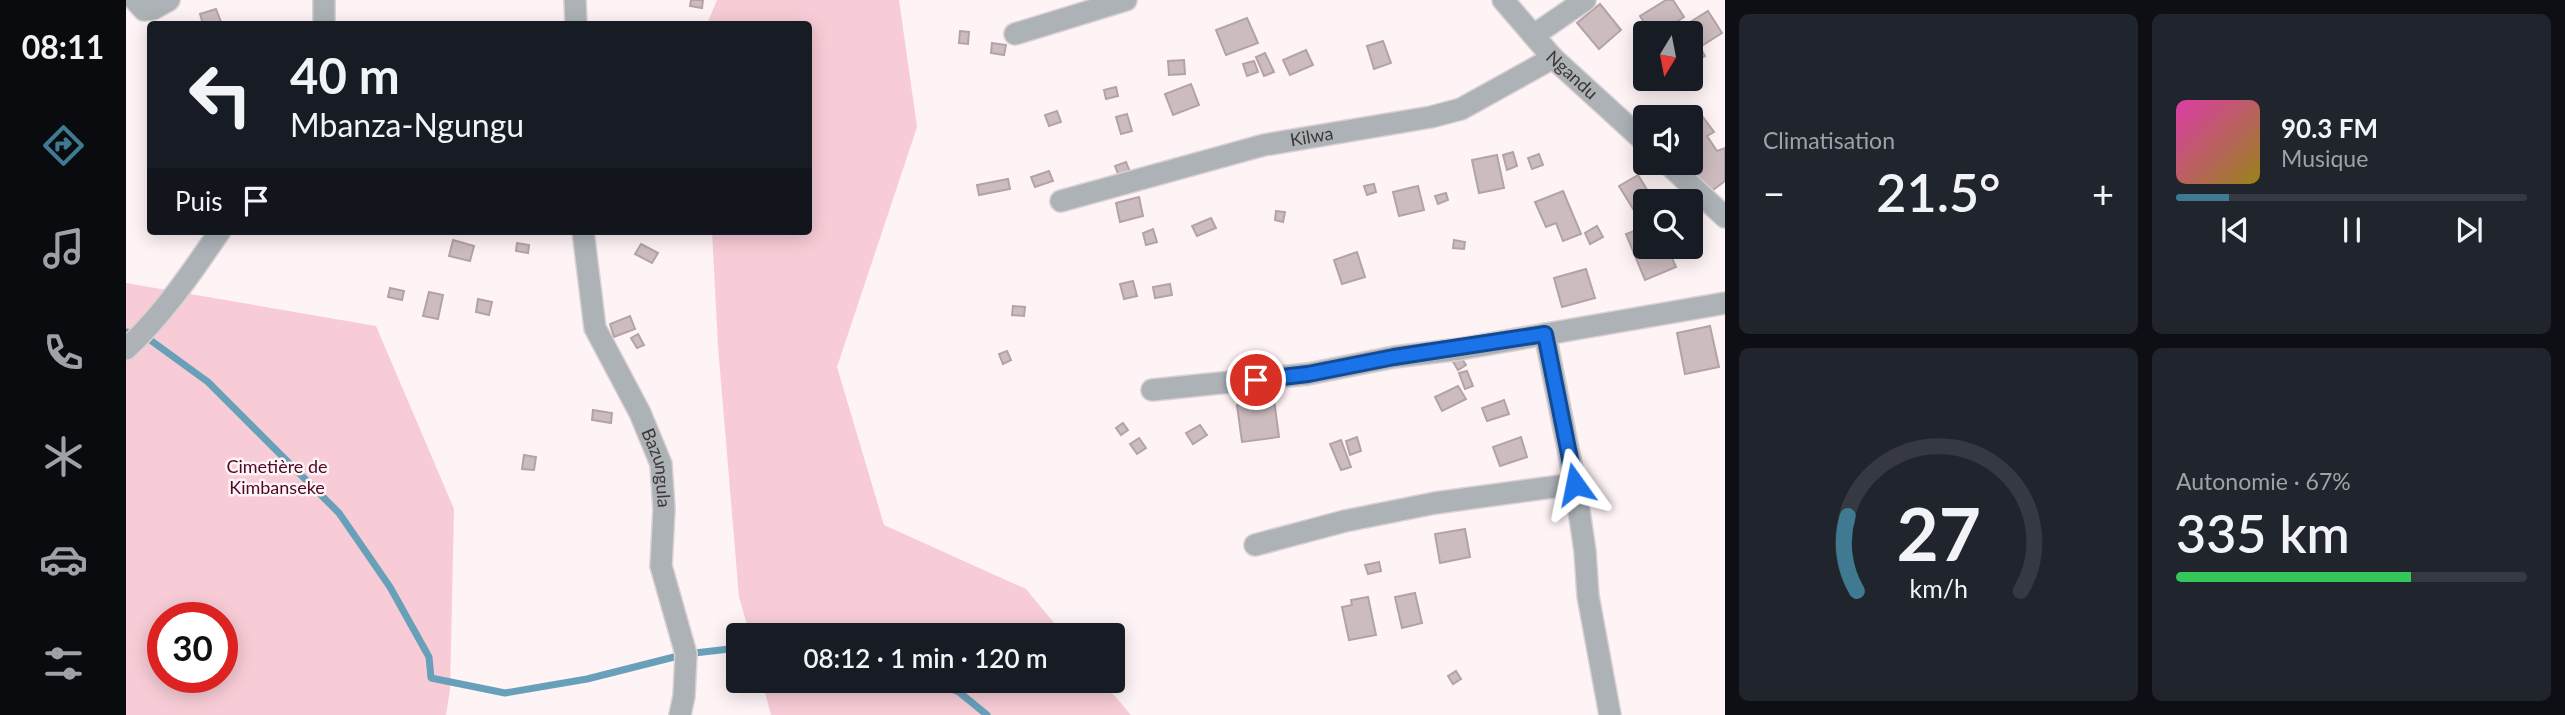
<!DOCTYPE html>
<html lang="fr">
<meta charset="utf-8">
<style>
:root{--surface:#171b24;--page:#20242c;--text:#f1f3f6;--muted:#9ea1a6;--line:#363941;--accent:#3f7992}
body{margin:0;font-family:Lato,sans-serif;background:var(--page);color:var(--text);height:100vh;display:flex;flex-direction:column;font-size:26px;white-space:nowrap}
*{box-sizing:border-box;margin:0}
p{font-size:23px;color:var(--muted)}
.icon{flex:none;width:38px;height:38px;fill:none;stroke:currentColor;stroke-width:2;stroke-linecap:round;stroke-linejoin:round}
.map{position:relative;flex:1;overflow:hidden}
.details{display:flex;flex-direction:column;gap:14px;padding:14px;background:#0d0f14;width:840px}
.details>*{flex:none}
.hud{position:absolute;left:21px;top:21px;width:665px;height:214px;border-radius:7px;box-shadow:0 4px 18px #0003;background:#171b24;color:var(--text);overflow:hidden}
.needle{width:46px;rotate:190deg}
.controls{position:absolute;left:1507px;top:21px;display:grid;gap:14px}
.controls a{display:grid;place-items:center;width:70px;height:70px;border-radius:7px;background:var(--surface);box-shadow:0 4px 18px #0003;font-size:35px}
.speed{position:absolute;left:21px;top:602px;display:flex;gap:14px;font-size:35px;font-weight:700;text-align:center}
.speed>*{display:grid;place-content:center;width:91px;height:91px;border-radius:50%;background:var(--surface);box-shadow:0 4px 18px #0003;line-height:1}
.speed .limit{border:10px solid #d22;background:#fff;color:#111}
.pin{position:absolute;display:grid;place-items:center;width:60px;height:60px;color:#fff;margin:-30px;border:4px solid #fff;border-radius:50%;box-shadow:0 2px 7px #0007}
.me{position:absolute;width:77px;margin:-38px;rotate:348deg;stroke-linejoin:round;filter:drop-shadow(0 0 5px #0008)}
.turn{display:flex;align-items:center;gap:24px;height:147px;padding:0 28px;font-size:32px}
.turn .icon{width:91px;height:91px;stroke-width:2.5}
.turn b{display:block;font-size:49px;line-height:60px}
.then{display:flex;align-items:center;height:66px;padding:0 28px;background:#0003;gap:14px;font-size:26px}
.big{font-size:52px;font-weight:600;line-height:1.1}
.details .tile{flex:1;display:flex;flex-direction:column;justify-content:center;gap:10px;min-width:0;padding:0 24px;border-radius:10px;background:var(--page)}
.details .dial{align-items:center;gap:0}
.dial svg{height:182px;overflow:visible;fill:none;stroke:var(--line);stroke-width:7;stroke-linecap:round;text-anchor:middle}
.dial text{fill:var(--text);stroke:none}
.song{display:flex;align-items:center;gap:21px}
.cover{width:84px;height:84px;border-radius:10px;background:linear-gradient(135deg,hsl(320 70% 55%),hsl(50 70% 35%))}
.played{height:7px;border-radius:4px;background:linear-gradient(90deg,var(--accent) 15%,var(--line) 15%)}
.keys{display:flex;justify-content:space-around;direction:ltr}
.heat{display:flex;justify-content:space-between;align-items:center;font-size:38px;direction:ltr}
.charge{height:10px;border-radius:5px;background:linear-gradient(90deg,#34c759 67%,var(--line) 0)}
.details .tiles{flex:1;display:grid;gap:14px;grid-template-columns:repeat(2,1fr)}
.trip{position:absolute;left:600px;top:623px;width:399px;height:70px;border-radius:7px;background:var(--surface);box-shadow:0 4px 18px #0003;font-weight:600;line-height:70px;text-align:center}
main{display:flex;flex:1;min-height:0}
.tabs{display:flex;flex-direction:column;width:126px;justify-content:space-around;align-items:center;background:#090b0e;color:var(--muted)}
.tabs .icon{width:49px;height:49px}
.tabs .selected{color:var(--accent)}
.tabs b{font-size:32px;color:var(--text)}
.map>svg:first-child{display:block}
.green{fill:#f7ccd6;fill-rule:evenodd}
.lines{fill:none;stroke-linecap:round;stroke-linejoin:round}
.stream{stroke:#68a0ba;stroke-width:7}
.building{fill:#ccbbbf;stroke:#b3a3a7;stroke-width:2}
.minor-casing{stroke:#dbd1d3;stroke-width:24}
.minor{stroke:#acb2b6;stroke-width:21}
.route-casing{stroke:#114b97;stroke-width:18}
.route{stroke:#1a73e8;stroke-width:12}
.labels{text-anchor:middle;stroke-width:5;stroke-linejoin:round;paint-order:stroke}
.street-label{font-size:18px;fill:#3e3839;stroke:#fef3f5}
.park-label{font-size:18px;fill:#4d0925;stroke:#fef3f5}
</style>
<main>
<nav class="tabs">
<b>08:11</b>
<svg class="icon selected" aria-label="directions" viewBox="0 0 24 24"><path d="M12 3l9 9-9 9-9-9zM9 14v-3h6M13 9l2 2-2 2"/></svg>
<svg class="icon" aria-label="music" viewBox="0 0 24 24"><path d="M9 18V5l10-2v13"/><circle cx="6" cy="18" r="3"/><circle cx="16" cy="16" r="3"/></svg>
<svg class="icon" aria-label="phone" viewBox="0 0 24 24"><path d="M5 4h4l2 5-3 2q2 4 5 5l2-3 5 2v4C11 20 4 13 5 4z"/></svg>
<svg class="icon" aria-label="climate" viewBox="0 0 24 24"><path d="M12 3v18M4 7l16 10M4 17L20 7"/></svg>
<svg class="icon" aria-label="car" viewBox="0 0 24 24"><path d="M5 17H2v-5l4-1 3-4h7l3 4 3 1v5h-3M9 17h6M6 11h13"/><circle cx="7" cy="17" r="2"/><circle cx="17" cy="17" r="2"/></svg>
<svg class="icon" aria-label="filters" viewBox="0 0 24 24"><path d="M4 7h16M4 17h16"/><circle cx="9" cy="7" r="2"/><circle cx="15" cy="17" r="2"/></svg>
</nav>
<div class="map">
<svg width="1599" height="715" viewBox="0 0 1599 715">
<rect width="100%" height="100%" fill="#fef3f5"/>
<g class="green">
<path d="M591 0H773L791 127 711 367 758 525 900 589 938 635H624L613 597 592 346 586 231H682V24H581Z"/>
<path d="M0 283 250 326 328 509 324 690 320 715H0ZM37 618H96V677H37Z"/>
<path d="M636 681H976L1005 715H645Z"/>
</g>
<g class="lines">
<g class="stream">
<path d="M0 332 16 334 82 382 213 513 264 587 303 657 305 678 379 693 461 679 560 654 612 648"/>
<path d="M808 681 833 692 861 715"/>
</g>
</g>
<g class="building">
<path d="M565 0H577L576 8 564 6Z"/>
<path d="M1540 0H1547L1558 17 1533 33H1525L1514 16Z"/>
<path d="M1474 4 1495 30 1473 49 1451 23Z"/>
<path d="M90 9 95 22 77 24 74 14Z"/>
<path d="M1582 11 1596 33 1574 47 1579 56 1564 66V33H1547Z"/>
<path d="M1121 18 1132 43 1100 55 1090 30Z"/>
<path d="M834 31 843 32 842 44 833 43Z"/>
<path d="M1257 41 1265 63 1248 69 1241 46Z"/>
<path d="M866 43 880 45 878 55 865 53Z"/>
<path d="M1180 50 1187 65 1164 75 1157 60Z"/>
<path d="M1139 53 1148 72 1138 76 1130 57Z"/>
<path d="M1058 60 1059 74 1043 75 1042 61Z"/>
<path d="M1128 61 1132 72 1121 76 1117 64Z"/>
<path d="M1065 84 1073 105 1047 115 1039 94Z"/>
<path d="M990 87 992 96 980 99 978 90Z"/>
<path d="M931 111 935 122 923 126 919 115Z"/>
<path d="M1574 113 1588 132 1581 136 1591 151 1599 148V181L1583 193 1561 163H1564V119Z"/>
<path d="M1001 114 1006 131 995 134 990 117Z"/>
<path d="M1387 152 1391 166 1381 170 1377 155Z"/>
<path d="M1413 154 1417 165 1406 169 1402 158Z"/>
<path d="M1371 155 1378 188 1353 193 1346 160Z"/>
<path d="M1000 162 1004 172 993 176 989 166Z"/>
<path d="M923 171 927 181 909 187 905 177Z"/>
<path d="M1512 175 1528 201H1519V224L1517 225 1493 186Z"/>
<path d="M882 179 884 189 853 195 851 185Z"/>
<path d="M1248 184 1250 192 1241 195 1238 186Z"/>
<path d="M1292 186 1298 210 1273 216 1267 192Z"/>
<path d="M1437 191 1455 234 1437 241 1430 223 1420 227 1409 202Z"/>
<path d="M1320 193 1322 200 1312 204 1309 196Z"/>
<path d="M1013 197 1017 216 994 222 990 203Z"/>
<path d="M1150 211 1159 212 1157 222 1149 220Z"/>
<path d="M1085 218 1090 228 1071 236 1066 226Z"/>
<path d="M1471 226 1477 237 1464 244 1459 233Z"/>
<path d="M1519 227V247H1541L1550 267 1519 280 1500 234Z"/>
<path d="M1027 229 1031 242 1020 245 1017 233Z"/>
<path d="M327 240 348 246 344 261 323 256Z"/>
<path d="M1328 240 1339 242 1338 249 1327 248Z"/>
<path d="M391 243 403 245 402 253 390 251Z"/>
<path d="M515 244 532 253 526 263 509 254Z"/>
<path d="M1231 252 1239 277 1216 284 1208 260Z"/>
<path d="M1460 269 1469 298 1436 307 1428 278Z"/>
<path d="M1007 281 1011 296 998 299 994 284Z"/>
<path d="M1044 284 1046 295 1029 298 1027 287Z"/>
<path d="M264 288 278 291 276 300 262 297Z"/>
<path d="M303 292 317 295 312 319 297 316Z"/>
<path d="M352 299 366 302 363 315 350 312Z"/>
<path d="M887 306 899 307 898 316 886 315Z"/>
<path d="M504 316 509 329 488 337 484 324Z"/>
<path d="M1584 326 1593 367 1559 374 1551 333Z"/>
<path d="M512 334 518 345 511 348 505 338Z"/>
<path d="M881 351 885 360 877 364 873 354Z"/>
<path d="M1334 356 1340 365 1332 370 1326 360Z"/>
<path d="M1341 371 1347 386 1339 389 1333 373Z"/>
<path d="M1332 386 1340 399 1316 411 1309 397Z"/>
<path d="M1148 400 1153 437 1116 442 1111 405Z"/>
<path d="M1378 400 1383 414 1361 421 1356 408Z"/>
<path d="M467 410 486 413 485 423 466 420Z"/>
<path d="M997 423 1002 430 995 435 990 428Z"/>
<path d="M1074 425 1081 435 1067 444 1060 433Z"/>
<path d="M1231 437 1235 451 1224 455 1220 441Z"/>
<path d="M1395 437 1401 457 1374 466 1367 447Z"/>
<path d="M1013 438 1020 448 1011 454 1004 444Z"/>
<path d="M1215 440 1225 467 1215 470 1204 444Z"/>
<path d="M398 455 410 457 408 470 396 469Z"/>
<path d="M1339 529 1344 557 1314 563 1309 534Z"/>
<path d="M1253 562 1255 571 1242 574 1239 565Z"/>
<path d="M1289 593 1296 623 1276 628 1269 597Z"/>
<path d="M1242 597 1250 635 1223 640 1216 607 1226 605 1225 600Z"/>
<path d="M1330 671 1335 679 1327 684 1322 676Z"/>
</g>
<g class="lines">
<g class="minor-casing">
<g id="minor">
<path d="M9 0 18 10 27 9 43 0"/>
<path d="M198 0V24"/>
<path d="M449 0 450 24"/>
<path id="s1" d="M1377 0 1427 58 1519 142"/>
<path d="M889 34 1000 0"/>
<path d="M1408 35 1459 0"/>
<path d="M1541 163 1599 217"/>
<path id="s2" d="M935 201 1138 145 1305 117 1335 109 1427 58"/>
<path id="s3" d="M457 231 469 328 514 413 535 464 538 509 535 566 560 654 558 696 554 715"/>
<path d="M1419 334 1449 484 1459 551 1462 596 1484 715"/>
<path d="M0 349C37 315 66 272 94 231"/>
<path d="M1026 390 1182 374 1268 357 1334 349 1599 303"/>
<path d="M1129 545 1219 521 1309 503 1449 484"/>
</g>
</g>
<use href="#minor" class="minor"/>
</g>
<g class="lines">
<g class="route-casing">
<path id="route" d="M1130 380 1182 374 1268 357 1419 334 1449 484"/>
</g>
<use href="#route" class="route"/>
</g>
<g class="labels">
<g class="street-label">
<text dy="6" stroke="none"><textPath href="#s1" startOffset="102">Ngandu</textPath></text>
<text dy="6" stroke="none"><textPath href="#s2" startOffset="259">Kilwa</textPath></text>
<text dy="6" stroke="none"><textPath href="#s3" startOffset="252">Bazungula</textPath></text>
</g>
<g class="park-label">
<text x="151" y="473">Cimetière de<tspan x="151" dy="21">Kimbanseke</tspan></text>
</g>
</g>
</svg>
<div class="controls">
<a><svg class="needle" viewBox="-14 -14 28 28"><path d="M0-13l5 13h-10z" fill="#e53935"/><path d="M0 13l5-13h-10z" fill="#9ea1a6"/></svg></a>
<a><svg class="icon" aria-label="sound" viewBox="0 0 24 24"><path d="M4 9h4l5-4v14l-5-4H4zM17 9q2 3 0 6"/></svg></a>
<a><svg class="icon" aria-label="search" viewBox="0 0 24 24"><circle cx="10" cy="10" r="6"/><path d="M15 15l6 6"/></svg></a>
</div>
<div class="speed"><div class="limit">30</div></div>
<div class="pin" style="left:1130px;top:380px;background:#d93025"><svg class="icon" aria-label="arrive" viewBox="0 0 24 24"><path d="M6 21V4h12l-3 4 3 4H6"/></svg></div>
<svg class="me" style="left:1449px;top:484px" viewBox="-20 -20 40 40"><path d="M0-17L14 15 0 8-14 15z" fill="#1a73e8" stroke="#fff" stroke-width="4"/></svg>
<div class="trip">08:12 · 1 min · 120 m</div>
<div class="hud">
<div class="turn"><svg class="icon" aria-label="left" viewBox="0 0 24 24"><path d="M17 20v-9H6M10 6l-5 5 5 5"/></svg><div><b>40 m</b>Mbanza-Ngungu</div></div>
<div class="then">Puis<svg class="icon" aria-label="arrive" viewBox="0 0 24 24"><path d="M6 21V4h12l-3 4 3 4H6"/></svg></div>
</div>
</div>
<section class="details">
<div class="tiles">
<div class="tile"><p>Climatisation</p>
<div class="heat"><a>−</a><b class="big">21.5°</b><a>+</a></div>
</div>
<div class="tile">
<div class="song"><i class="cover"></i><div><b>90.3 FM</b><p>Musique</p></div></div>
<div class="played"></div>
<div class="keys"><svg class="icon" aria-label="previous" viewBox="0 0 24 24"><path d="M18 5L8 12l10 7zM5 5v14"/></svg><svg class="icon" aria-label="pause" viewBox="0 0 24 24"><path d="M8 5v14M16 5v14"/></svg><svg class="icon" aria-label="next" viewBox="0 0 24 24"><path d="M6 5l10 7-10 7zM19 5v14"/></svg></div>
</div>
<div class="tile dial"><svg viewBox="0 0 100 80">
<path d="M14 69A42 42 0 1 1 86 69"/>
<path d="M14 69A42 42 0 0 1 10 36" stroke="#3f7992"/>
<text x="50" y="56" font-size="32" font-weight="700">27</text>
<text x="50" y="72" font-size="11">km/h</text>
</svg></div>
<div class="tile"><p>Autonomie · 67%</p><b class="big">335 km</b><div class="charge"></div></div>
</div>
</section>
</main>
